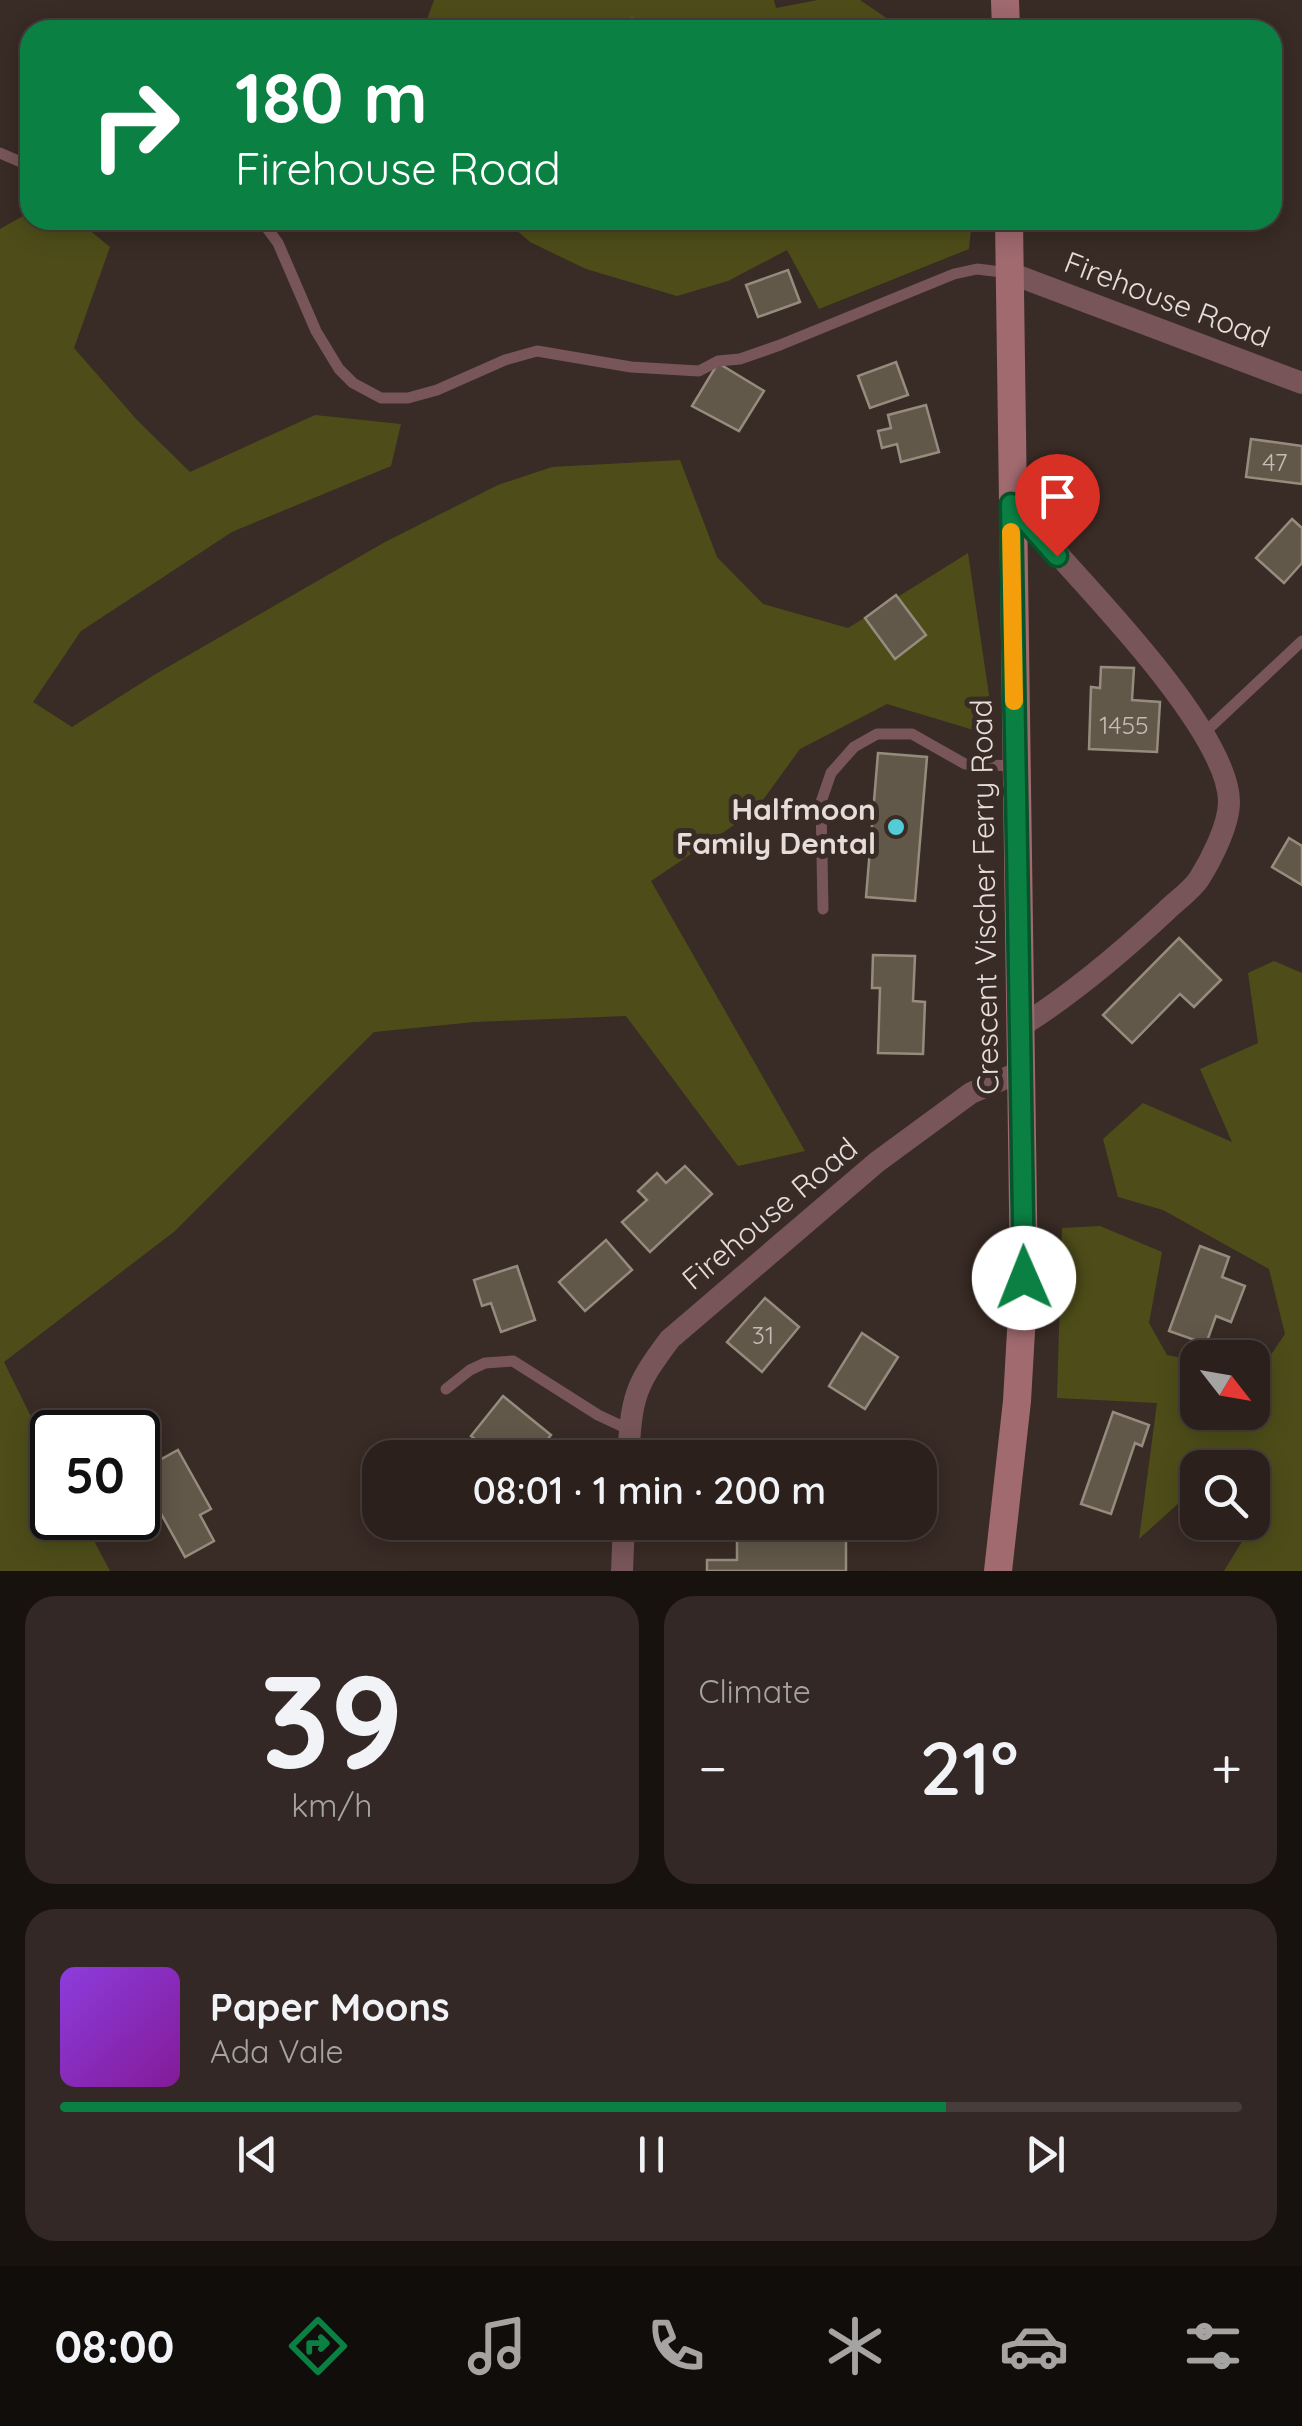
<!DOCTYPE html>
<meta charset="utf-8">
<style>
:root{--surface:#2b201c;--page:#332825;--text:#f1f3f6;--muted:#a6a3a3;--line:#473e3b;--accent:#0b8043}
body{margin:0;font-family:Quicksand,sans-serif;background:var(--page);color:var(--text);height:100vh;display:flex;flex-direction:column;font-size:38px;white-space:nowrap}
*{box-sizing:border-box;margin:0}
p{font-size:32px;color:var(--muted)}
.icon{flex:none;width:55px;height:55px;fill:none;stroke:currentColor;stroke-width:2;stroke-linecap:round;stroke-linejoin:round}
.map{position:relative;height:1571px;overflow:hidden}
.drawer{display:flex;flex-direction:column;gap:25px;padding:25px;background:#18120f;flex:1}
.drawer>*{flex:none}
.hud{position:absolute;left:20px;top:20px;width:1262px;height:210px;border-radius:30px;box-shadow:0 5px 25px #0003,0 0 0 2px var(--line);background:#0b8043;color:#fff;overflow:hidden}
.needle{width:65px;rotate:121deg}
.tools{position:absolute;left:1180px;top:1340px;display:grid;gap:20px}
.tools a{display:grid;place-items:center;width:90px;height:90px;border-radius:20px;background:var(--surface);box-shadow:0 5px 25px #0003,0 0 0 2px var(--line);font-size:50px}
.speed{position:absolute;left:30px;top:1410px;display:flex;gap:20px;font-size:50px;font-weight:700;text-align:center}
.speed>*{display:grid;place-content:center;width:130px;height:130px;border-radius:50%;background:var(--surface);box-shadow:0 5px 25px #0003,0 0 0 2px var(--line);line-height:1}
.speed .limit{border:5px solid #111;border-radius:15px;background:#fff;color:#111}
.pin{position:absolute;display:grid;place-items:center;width:85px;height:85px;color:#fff;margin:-102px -42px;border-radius:50% 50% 50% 0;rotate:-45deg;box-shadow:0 0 10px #0007}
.pin .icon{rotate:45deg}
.me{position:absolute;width:110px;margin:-55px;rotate:359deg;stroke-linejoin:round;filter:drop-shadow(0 0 8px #0008)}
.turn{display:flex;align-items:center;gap:35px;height:210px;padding:0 50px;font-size:45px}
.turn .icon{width:130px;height:130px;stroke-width:2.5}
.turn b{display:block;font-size:70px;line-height:85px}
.big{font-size:75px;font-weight:600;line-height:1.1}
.drawer .widget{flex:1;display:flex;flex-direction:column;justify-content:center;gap:15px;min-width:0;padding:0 35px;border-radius:30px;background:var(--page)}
.drawer .dial{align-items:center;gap:0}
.dial b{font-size:130px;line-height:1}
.song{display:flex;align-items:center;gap:30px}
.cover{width:120px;height:120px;border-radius:15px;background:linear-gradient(135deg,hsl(270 70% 55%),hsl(290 70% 35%))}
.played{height:10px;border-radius:5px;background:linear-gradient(90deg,var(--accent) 75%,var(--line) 75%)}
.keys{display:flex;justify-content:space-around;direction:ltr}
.heat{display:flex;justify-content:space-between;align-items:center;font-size:55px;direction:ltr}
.drawer .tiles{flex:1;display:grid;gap:25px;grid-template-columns:1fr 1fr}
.widget:last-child{grid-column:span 2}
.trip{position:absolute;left:362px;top:1440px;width:575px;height:100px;border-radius:30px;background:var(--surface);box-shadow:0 5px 25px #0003,0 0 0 2px var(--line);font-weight:600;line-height:100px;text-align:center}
.tabs{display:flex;height:160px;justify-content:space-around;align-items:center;background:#110d0b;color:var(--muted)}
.tabs .icon{width:70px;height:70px}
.tabs .active{color:var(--accent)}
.tabs b{font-size:45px;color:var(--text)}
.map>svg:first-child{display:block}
.green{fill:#4e4d19}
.building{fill:#61584a;stroke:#968c7e;stroke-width:2.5}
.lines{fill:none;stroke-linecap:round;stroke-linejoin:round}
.service{stroke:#785558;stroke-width:11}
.minor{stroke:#785558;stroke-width:22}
.secondary{stroke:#a06a6f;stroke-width:28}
.route-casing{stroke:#07532c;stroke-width:25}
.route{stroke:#0b8043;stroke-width:18}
.slow{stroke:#f59e0b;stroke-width:18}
.poi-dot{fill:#52ccd6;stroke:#392b25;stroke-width:4}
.labels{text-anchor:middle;stroke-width:10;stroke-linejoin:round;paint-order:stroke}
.number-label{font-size:25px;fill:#c5bcb5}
.street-label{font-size:30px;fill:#e6ddd9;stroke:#392b25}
.poi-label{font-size:30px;font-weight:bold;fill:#e6ddd9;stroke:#392b25;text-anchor:end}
</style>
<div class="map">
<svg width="1302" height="1571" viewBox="0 0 1302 1571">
<rect width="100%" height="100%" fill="#392b25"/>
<g class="green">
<path d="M434 0H774L776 8 818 0H860L904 30H423Z"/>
<path d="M30 212V220H77L110 247 74 348 137 420 190 472 315 415 401 424 391 466 232 532 81 631 33 702 72 727 154 675 385 542 498 485 552 467 680 460 717 557 763 604 848 628 968 553 989 695 977 731 887 704 800 749 755 811 651 881 805 1151 738 1166 626 1016 474 1022 374 1032 175 1231 4 1362 52 1459V1518H82L110 1571H0V229Z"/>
<path d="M505 220H972L969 249 819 309 787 250 728 281 677 296 586 269 530 242Z"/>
<path d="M1274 961 1302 973V1571H1224L1243 1540 1241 1523 1252 1522V1468H1198L1197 1500 1180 1502 1139 1539 1157 1403 1057 1398 1062 1228 1100 1226 1162 1252 1149 1323 1167 1355 1197 1361 1198 1412H1252L1253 1370 1260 1371 1285 1334 1269 1269 1163 1210 1118 1197 1103 1139 1143 1103 1232 1142 1200 1069 1258 1043 1248 973Z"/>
</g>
<g class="building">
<path d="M632 19 667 22V30H631Z"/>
<path d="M788 270 800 302 758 317 746 285Z"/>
<path d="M896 362 908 395 870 408 858 376Z"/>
<path d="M718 363 764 391 739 431 692 406Z"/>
<path d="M926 405 939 452 901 462 897 444 882 448 878 431 891 428 888 415Z"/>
<path d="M1251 439 1302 446V484L1246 477Z"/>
<path d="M1292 519 1302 528V563L1284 583 1256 558Z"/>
<path d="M896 595 926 635 895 659 865 618Z"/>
<path d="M1101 667 1134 668 1132 700 1160 702 1157 752 1089 749 1091 687 1100 688Z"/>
<path d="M878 753 927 757 915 901 866 897Z"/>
<path d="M1289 838 1302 846V885L1272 867Z"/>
<path d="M1179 938 1221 980 1194 1007 1180 994 1132 1043 1103 1015Z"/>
<path d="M873 955 915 956 913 1001 925 1002 923 1054 878 1053 880 988H872Z"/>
<path d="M685 1166 712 1194 650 1252 622 1222 647 1200 638 1191 657 1173 666 1183Z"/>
<path d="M606 1240 632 1270 585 1311 559 1282Z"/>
<path d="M1200 1246 1229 1257 1222 1277 1245 1286 1231 1322 1216 1316 1206 1344 1169 1331Z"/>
<path d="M517 1266 535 1320 501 1332 491 1303 482 1306 474 1280Z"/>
<path d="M765 1298 799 1327 762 1372 727 1342Z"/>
<path d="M862 1333 898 1357 865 1409 829 1386Z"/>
<path d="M503 1396 551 1435 533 1458H499L471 1436Z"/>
<path d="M1113 1412 1149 1425 1142 1446 1135 1443 1111 1514 1081 1504Z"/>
<path d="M178 1450 211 1509 200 1515 214 1541 185 1557 138 1472Z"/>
<path d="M737 1522H846V1571H707V1560H737Z"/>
</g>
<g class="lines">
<g class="service">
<path d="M0 153 30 166"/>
<path d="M261 220 278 243 316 331 339 369 353 383 381 398H408L437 390 505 360 537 351 631 367 699 371 718 361 740 359 780 345 954 274 977 269 1010 273"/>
<path d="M1204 733 1302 641"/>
<path d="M823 909 821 802 831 773 854 747 877 734H912L965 764 1015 766"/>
<path d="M446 1389 470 1370 485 1363 513 1361 598 1415 630 1430"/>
</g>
<g class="minor">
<path d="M1010 273 1302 383"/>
<path d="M1011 503C1064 564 1229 726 1229 802 1229 825 1211 860 1199 879 1191 891 1176 901 1166 911 1121 953 1075 992 1023 1025"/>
<path d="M628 1458C632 1398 633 1388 670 1339L877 1162 971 1093 1022 1071"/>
<path d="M622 1571 624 1522"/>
</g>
<g class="secondary">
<path d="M1005 0 1006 30"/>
<path d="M998 1571 1017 1401 1024 1279 1009 220"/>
</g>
</g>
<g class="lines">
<g class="route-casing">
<path id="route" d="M1024 1278C1022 1020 1014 762 1011 504L1057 556"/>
</g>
<use href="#route" class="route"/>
<path class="slow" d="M1011 532 1014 701"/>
</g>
<circle class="poi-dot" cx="896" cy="827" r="10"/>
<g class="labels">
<g class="number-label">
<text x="1275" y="471">47</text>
<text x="1124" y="734">1455</text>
<text x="763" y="1344">31</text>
</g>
<g class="street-label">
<text transform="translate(1167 300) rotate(21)" y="10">Firehouse Road</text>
<text transform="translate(985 897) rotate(-91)" y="10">Crescent Vischer Ferry Road</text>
<text transform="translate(770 1214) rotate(-40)" y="10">Firehouse Road</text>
</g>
<g class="poi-label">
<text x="876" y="820">Halfmoon<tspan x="876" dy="34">Family Dental</tspan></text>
</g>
</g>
</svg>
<div class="tools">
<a><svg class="needle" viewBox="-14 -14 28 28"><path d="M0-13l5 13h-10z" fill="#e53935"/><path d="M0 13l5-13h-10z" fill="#a6a3a3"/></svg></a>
<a><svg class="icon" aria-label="search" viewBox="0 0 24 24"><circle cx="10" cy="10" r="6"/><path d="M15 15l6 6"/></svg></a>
</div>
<div class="speed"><div class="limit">50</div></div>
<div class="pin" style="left:1057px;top:556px;background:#d93025"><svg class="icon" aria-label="arrive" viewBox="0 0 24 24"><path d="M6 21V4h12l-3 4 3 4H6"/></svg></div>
<svg class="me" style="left:1024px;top:1278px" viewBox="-20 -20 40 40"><circle r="19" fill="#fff"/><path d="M0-13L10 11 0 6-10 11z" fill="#0b8043"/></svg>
<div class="trip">08:01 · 1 min · 200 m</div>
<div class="hud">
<div class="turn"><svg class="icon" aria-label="right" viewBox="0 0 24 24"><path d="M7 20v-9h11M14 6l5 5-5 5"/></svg><div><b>180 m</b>Firehouse Road</div></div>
</div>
</div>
<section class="drawer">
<div class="tiles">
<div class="widget dial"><b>39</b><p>km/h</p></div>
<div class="widget"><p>Climate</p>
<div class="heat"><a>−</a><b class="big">21°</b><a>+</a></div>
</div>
<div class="widget">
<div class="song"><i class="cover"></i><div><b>Paper Moons</b><p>Ada Vale</p></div></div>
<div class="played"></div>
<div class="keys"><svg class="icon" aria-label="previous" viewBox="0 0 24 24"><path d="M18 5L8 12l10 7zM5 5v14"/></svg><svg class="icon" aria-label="pause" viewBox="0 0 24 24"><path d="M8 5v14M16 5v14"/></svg><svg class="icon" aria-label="next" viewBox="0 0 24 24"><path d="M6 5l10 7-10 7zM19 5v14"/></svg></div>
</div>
</div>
</section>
<nav class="tabs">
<b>08:00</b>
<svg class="icon active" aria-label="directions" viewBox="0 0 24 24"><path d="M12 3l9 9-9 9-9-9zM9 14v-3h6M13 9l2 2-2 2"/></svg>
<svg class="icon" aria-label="music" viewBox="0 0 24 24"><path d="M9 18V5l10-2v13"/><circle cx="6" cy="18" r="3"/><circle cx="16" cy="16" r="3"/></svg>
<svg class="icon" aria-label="phone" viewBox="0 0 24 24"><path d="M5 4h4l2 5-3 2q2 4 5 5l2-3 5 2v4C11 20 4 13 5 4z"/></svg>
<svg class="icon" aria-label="climate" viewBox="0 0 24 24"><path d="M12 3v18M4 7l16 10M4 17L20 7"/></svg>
<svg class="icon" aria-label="car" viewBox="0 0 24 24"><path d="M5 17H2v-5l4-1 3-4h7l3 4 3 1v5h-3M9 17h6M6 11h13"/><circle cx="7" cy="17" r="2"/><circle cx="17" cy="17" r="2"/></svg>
<svg class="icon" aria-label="filters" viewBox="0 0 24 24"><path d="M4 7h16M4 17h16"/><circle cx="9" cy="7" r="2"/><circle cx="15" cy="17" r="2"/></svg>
</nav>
